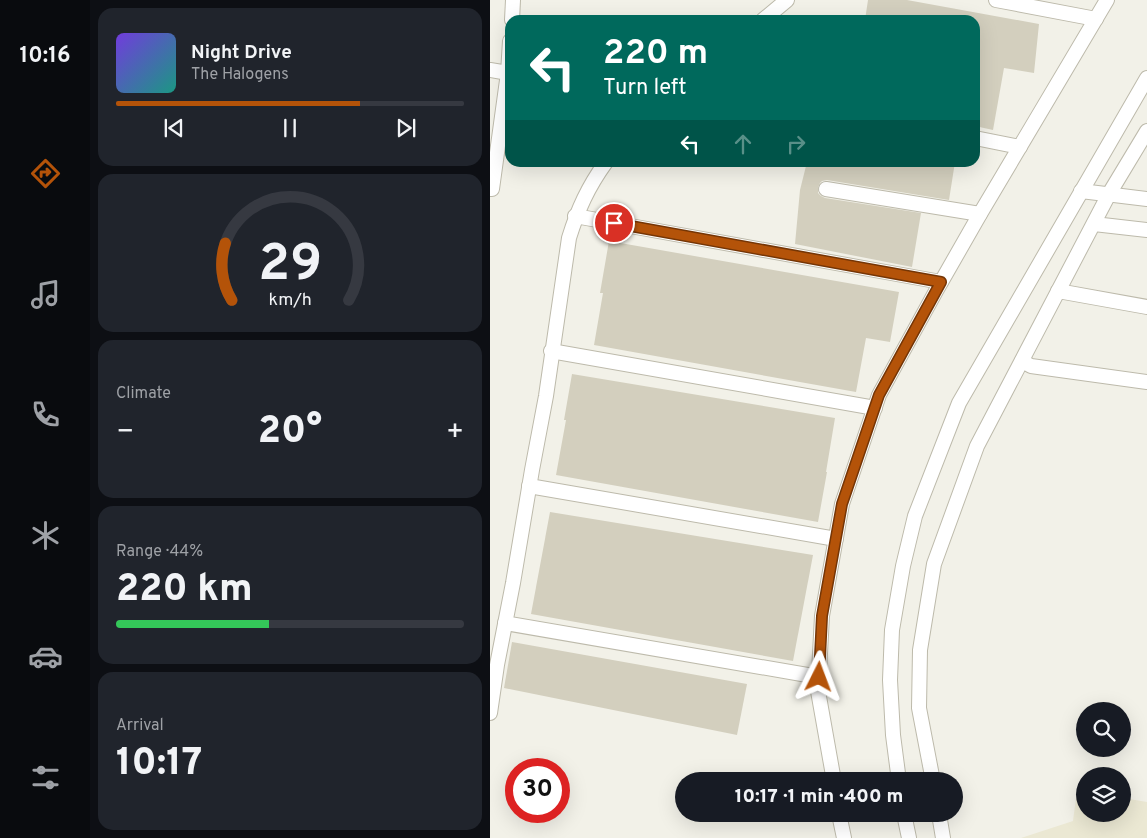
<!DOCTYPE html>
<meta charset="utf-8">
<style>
:root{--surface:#171b24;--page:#20242c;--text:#f1f3f6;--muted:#9ea1a6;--line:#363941;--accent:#b45309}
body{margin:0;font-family:Overpass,sans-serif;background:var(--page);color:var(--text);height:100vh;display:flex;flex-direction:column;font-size:19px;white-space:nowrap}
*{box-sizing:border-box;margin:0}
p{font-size:16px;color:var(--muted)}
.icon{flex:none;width:28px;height:28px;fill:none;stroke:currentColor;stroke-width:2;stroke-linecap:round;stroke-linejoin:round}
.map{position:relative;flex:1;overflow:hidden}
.side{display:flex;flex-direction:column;gap:8px;padding:8px;background:#0d0f14;width:400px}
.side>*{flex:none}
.top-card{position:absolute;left:15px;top:15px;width:475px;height:152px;border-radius:15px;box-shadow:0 5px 20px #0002;background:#00695c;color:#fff;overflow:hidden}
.buttons{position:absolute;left:586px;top:702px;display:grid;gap:10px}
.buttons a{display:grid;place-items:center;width:55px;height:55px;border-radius:50%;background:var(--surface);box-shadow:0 5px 20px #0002;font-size:25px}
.speed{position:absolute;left:15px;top:758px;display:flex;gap:10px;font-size:25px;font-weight:700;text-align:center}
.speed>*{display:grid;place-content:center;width:65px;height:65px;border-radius:50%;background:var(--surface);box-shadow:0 5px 20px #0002;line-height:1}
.speed .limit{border:8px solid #d22;background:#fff;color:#111}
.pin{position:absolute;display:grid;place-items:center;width:42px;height:42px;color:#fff;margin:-21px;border:2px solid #fff;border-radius:50%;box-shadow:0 1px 5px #0007}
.me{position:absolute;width:55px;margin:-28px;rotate:3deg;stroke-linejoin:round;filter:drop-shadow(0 0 4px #0008)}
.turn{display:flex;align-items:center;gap:18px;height:105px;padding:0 15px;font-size:22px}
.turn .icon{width:65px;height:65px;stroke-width:2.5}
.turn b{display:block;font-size:35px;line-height:42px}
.lanes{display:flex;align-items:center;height:48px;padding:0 15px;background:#0003;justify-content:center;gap:25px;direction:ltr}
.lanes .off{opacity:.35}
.big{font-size:38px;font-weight:800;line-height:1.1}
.side .card{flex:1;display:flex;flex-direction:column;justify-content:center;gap:8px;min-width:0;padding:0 18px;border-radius:15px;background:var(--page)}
.side .dial{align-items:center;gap:0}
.dial svg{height:130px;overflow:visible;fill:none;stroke:var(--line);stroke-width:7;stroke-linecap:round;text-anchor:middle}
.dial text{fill:var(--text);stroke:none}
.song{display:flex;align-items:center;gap:15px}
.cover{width:60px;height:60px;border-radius:8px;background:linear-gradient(135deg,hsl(260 70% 55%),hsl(170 70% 35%))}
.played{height:5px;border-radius:2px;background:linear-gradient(90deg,var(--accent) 70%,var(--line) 70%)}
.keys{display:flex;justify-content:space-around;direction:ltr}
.heat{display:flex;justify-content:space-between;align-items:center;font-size:28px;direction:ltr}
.charge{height:8px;border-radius:4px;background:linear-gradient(90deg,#34c759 44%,var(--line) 0)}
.trip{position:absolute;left:185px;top:772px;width:288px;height:50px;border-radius:25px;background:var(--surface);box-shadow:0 5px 20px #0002;font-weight:800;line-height:50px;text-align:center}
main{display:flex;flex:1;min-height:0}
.menu{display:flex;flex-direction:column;width:90px;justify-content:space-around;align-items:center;background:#090b0e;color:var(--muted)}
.menu .icon{width:35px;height:35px}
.menu .selected{color:var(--accent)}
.menu b{font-size:22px;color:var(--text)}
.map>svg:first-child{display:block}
.education{fill:#ebe8d3}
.building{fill:#d3cfbe}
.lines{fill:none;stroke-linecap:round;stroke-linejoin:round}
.minor-casing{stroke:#bdbaab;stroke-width:16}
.minor{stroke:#fff;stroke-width:14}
.route-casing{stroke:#753606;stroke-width:12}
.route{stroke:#b45309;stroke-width:9}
</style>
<main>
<nav class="menu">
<b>10:16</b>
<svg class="icon selected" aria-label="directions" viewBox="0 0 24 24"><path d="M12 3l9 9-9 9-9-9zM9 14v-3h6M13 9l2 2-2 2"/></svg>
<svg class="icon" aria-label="music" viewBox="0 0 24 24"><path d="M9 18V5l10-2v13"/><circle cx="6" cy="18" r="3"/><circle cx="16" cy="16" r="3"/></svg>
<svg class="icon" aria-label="phone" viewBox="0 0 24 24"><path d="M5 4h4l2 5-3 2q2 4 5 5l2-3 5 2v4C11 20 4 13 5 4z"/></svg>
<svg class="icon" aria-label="climate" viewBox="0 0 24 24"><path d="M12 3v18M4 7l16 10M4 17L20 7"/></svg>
<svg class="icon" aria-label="car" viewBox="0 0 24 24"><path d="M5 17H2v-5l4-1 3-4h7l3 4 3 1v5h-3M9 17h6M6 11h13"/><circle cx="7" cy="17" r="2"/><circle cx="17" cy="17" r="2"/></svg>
<svg class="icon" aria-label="filters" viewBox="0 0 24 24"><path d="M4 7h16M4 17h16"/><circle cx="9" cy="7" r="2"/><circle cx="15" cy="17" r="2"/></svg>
</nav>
<section class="side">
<div class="card">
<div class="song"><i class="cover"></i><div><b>Night Drive</b><p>The Halogens</p></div></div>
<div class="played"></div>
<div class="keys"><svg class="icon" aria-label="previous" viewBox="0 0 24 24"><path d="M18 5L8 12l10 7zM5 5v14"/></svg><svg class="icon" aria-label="pause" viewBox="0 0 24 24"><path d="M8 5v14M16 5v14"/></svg><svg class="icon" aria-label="next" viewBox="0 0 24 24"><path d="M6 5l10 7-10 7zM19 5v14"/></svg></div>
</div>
<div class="card dial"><svg viewBox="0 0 100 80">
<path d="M14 69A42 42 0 1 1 86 69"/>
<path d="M14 69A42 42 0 0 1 10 34" stroke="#b45309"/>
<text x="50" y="56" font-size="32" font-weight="700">29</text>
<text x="50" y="72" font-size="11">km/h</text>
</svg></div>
<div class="card"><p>Climate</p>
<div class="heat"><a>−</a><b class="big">20°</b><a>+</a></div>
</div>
<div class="card"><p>Range · 44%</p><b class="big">220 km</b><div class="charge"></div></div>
<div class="card"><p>Arrival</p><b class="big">10:17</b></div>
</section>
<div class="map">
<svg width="657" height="838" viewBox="0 0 657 838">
<rect width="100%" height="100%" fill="#f2f1e8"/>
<path class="education" d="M587 791 595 792V814H632L633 798 657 802V838H531L583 821Z"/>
<g class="building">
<path d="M378 0H417L549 24 544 73 514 68 503 130 485 126V20H375Z"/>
<path d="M317 162H465L459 200 337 180 332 181 330 183 328 187V193L331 196 335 198 431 213 422 267 305 244 310 190Z"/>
<path d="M119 241 409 292 400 342 376 338 366 392 104 345 113 293H110Z"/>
<path d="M82 374 345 418 336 472H337L328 522 66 475 76 420H74Z"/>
<path d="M60 512 323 555 303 661 41 614Z"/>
<path d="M22 642 257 684 247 735 14 688Z"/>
</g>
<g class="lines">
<g class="minor-casing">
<g id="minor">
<path d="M506 0 606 19"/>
<path d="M22 20 23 0"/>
<path d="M273 20 297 0"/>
<path d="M0 70 18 73"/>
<path d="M485 138 530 147"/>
<path d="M0 189H2L18 73 20 41"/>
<path d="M336 189 490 214"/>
<path d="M591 191 657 199"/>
<path d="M85 216 451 282"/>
<path d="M604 224 657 230"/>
<path d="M568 291 657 307"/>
<path d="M61 351 385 408"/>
<path d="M532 361 541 366 657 382"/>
<path d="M39 486 346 539"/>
<path d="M15 623 329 677"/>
<path d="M0 713 7 665 23 583 42 470 56 396 79 238C88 209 98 187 116 162"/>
<path d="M344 781 328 691 332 616 352 504 389 395 446 291 490 214 617 0"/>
<path d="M409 781 403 735 400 680 402 630 413 566 425 516 469 403 657 78"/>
<path d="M443 781 429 708 430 650 444 564 487 446 619 194 657 131"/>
<path d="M349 814 354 838"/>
<path d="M414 814 419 838"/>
<path d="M449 814 453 838"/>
</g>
</g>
<use href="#minor" class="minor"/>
</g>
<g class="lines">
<g class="route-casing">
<path id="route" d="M124 223 451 282 389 395 352 504 332 616 329 677"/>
</g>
<use href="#route" class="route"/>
</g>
</svg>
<div class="buttons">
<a><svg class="icon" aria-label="search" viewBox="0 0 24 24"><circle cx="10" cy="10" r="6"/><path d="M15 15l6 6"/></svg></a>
<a><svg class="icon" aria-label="layers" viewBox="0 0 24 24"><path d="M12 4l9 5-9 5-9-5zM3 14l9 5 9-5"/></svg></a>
</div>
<div class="speed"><div class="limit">30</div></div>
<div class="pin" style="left:124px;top:223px;background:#d93025"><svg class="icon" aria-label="arrive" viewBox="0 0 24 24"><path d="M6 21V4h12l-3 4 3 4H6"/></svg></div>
<svg class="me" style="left:329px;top:677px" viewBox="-20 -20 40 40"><path d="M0-17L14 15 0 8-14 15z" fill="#b45309" stroke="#fff" stroke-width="4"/></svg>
<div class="trip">10:17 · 1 min · 400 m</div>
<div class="top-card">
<div class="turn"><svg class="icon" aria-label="left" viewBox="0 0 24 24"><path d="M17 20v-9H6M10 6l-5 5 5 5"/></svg><div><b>220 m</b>Turn left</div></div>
<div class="lanes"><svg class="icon" aria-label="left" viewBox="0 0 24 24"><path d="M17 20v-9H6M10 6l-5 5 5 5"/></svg><svg class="icon off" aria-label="ahead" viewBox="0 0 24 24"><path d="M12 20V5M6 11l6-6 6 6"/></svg><svg class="icon off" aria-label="right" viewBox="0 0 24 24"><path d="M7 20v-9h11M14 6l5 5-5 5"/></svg></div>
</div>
</div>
</main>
